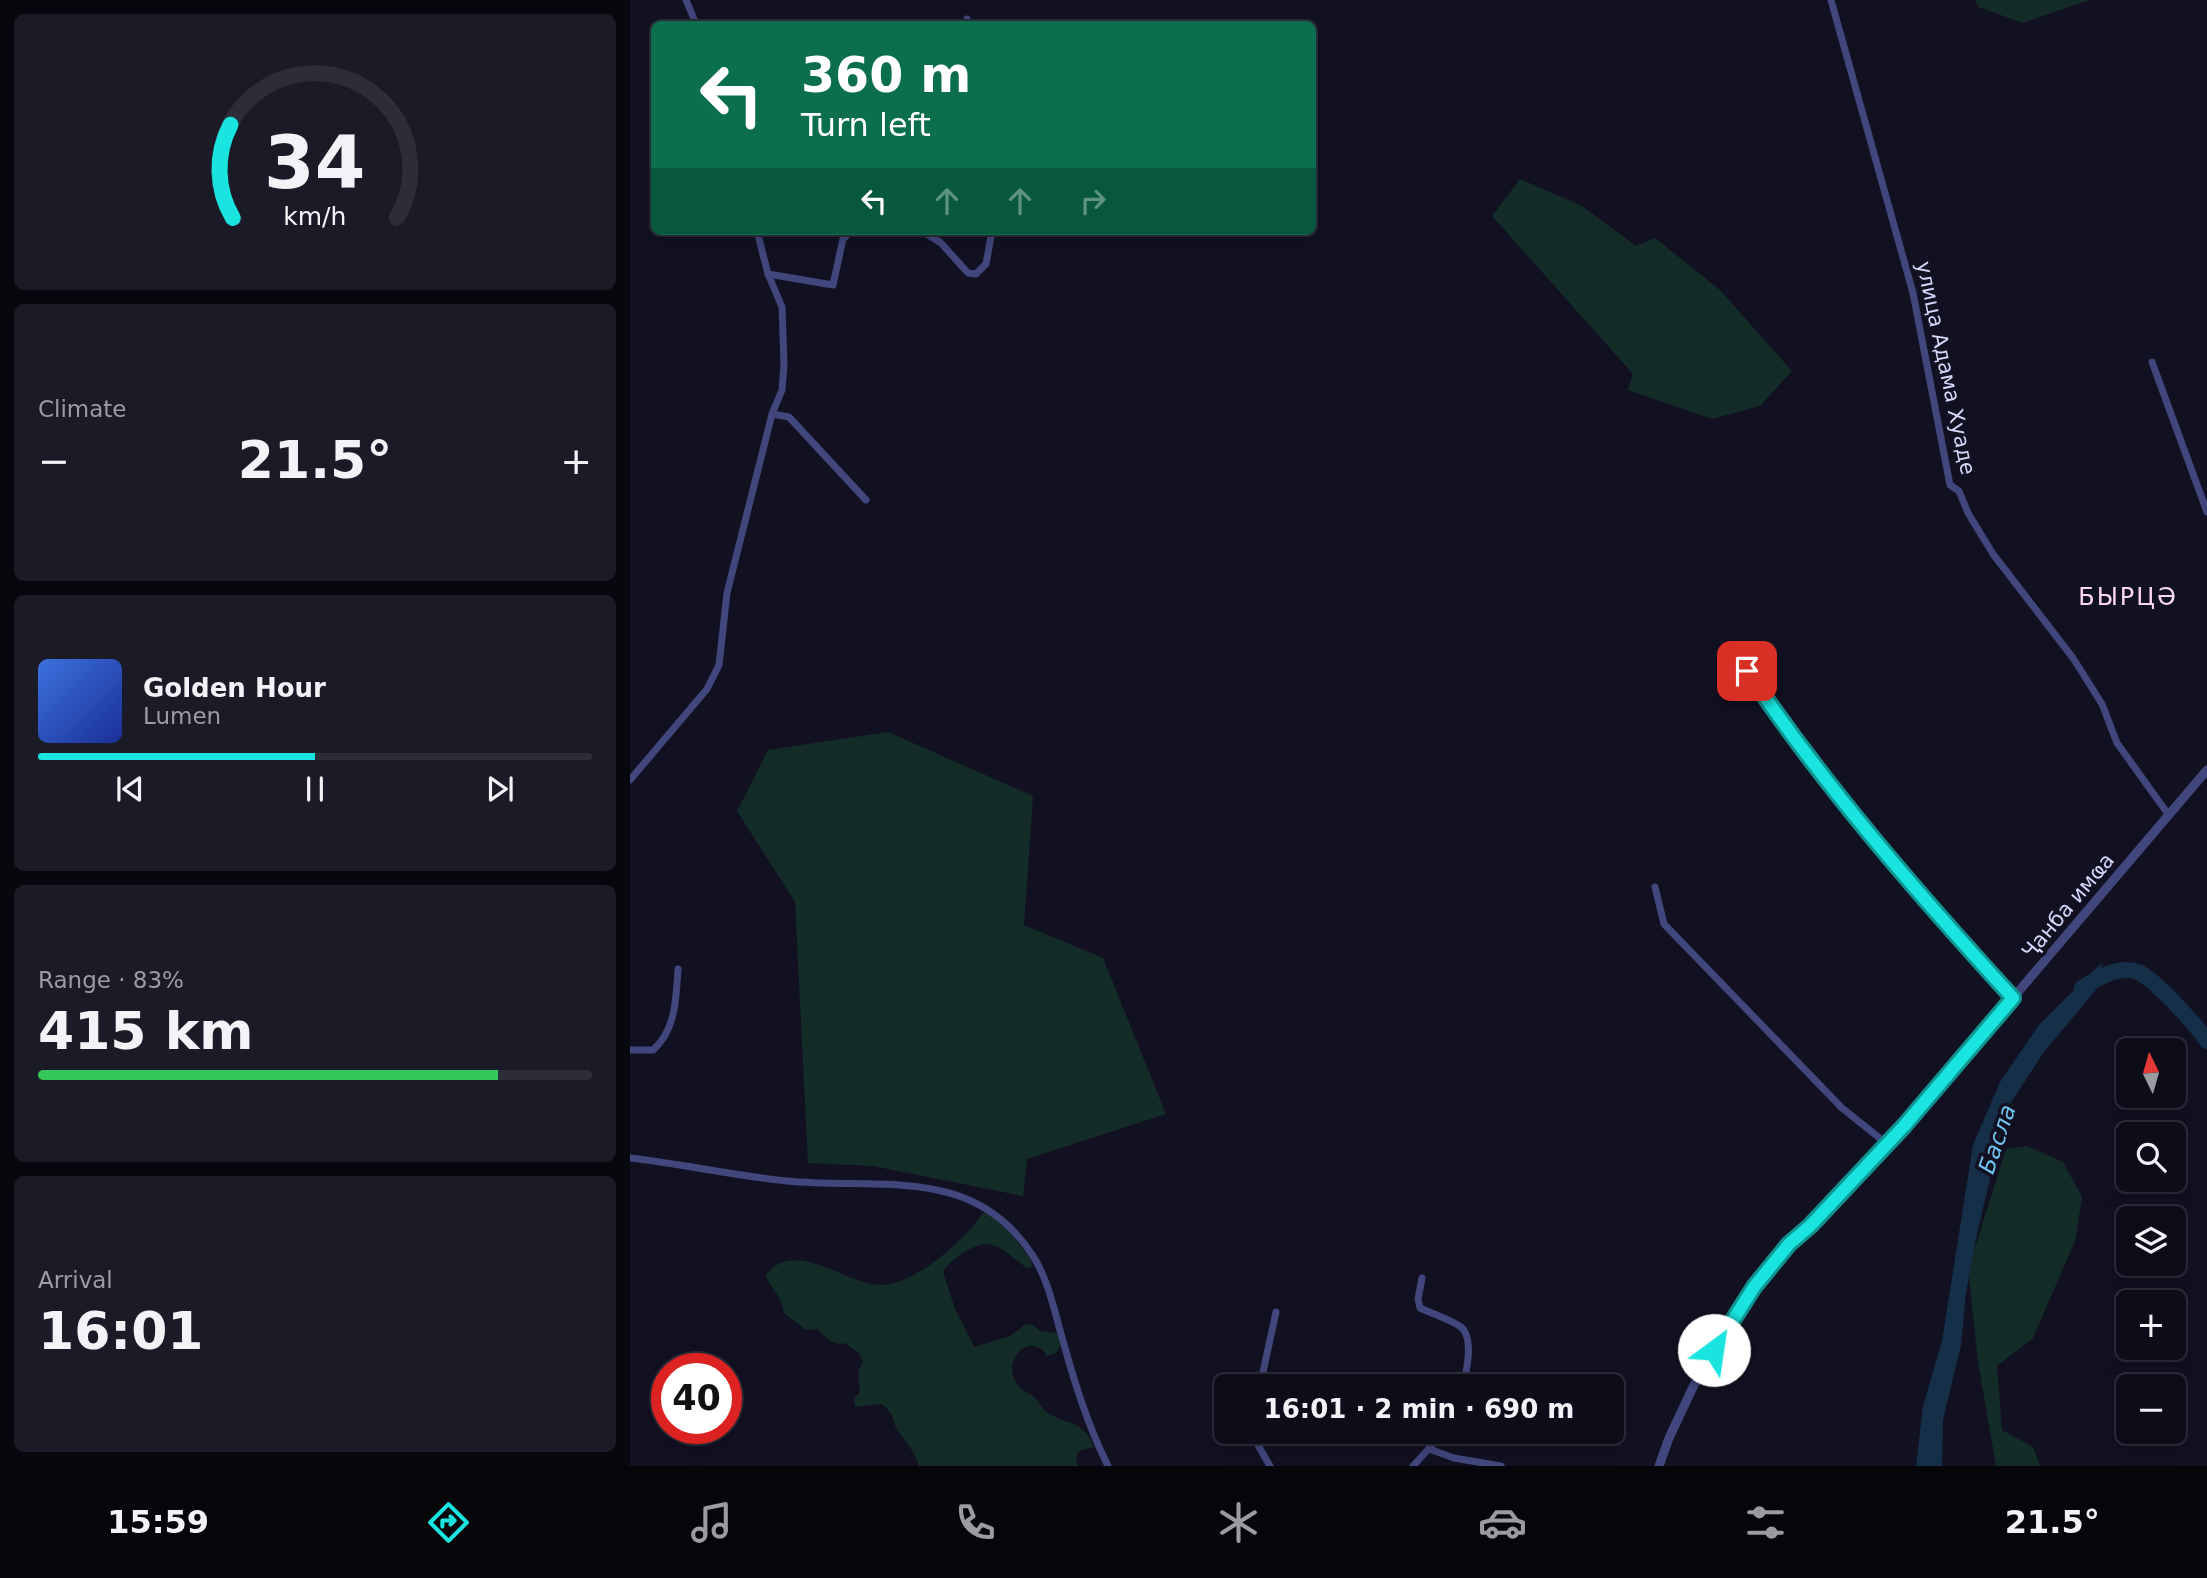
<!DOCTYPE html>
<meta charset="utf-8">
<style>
:root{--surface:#0d0d1a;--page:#1b1b27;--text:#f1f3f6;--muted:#9a9ca2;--line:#2d2d39;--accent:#19e4df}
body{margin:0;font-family:"DejaVu Sans",sans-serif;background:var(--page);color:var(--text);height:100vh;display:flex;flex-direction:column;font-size:26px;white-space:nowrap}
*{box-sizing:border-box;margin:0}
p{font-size:23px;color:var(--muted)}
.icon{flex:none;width:38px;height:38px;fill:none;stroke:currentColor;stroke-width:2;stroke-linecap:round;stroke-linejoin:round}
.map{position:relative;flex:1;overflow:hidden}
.panel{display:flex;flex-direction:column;gap:14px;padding:14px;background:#07070e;width:630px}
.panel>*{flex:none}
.banner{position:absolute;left:21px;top:21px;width:665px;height:214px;border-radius:10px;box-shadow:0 4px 18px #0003,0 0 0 2px var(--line);background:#0b6e4f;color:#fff;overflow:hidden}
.needle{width:46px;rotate:355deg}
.controls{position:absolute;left:1486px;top:1038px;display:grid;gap:14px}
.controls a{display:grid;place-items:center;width:70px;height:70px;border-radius:10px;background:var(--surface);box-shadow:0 4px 18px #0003,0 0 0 2px var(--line);font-size:35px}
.speed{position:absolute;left:21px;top:1353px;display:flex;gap:14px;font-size:35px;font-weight:700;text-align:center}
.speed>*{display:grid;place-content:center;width:91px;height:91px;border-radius:50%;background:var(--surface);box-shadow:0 4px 18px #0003,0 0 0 2px var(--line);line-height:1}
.speed .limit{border:10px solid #d22;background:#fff;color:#111}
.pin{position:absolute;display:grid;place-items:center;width:60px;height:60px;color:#fff;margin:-30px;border-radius:14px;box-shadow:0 4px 10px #0006}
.me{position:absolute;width:77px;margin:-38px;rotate:31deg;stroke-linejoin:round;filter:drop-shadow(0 0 5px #0008)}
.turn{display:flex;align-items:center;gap:24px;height:147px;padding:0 35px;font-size:32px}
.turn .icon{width:91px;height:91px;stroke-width:2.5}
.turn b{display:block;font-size:49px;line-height:60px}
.lanes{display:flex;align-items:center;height:66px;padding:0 35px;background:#0003;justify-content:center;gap:35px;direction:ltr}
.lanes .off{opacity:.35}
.big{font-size:52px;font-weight:700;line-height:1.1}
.panel .tile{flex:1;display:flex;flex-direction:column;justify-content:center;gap:10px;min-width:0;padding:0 24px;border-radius:10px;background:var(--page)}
.panel .dial{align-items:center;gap:0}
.dial svg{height:182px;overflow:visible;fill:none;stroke:var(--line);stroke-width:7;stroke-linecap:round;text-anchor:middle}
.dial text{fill:var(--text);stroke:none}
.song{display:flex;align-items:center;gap:21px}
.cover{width:84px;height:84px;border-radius:10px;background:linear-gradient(135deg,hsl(220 70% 55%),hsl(230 70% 35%))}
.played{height:7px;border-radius:4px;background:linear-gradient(90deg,var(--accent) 50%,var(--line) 50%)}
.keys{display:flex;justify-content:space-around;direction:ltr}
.heat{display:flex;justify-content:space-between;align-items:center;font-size:38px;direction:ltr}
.charge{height:10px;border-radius:5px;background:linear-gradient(90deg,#34c759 83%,var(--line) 0)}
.trip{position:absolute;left:584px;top:1374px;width:410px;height:70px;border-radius:10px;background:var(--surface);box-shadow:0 4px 18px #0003,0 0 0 2px var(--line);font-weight:700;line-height:70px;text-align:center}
.menu{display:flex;height:112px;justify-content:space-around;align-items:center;background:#05050a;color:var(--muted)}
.menu .icon{width:49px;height:49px}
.menu .current{color:var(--accent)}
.menu b{font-size:32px;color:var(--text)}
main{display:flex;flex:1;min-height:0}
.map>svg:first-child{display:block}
.green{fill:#142c28}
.water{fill:#152f48}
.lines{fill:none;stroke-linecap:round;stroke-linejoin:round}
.river{stroke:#152f48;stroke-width:16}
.minor{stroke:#41467c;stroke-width:7}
.tertiary{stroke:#41467c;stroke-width:9}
.route-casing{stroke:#109491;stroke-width:18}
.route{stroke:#19e4df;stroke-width:12}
.labels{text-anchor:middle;stroke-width:7;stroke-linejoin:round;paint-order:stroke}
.street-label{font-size:21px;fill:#d6d7fb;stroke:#112}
.water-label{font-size:23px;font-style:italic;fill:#70c4ef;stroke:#112}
.quarter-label{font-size:24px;letter-spacing:2px;fill:#fbd8f2;stroke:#112}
</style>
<main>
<section class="panel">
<div class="tile dial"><svg viewBox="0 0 100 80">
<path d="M14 69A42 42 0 1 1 86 69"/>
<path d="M14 69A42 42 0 0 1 13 28" stroke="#19e4df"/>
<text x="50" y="56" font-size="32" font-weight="700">34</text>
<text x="50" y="72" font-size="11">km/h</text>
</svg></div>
<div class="tile"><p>Climate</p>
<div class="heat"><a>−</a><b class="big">21.5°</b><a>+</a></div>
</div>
<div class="tile">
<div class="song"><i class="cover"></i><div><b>Golden Hour</b><p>Lumen</p></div></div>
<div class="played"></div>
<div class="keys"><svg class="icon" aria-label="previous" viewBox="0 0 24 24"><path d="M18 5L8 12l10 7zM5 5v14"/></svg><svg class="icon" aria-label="pause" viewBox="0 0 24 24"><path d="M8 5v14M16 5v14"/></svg><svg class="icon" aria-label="next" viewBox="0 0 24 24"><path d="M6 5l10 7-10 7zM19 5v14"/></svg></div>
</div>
<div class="tile"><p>Range · 83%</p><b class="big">415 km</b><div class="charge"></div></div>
<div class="tile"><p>Arrival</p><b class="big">16:01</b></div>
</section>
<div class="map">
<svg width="1577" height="1466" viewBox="0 0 1577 1466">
<rect width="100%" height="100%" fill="#112"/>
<g class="green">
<path d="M1345 0H1459L1393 23 1348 7Z"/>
<path d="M890 179 952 206 1006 246 1025 238 1090 290 1162 371 1130 406 1082 419 998 390 1003 374 862 216Z"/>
<path d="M258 732 403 796 394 925 473 958 536 1114 397 1159 393 1196 243 1166 178 1163 165 902 107 811 138 750Z"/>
<path d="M1397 1146 1433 1162 1452 1197 1445 1241 1403 1338 1367 1366 1372 1430 1403 1447 1410 1466H1366L1348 1362 1338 1270 1376 1149Z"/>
<path d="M356 1210 375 1225 401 1260 402 1267 397 1268C372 1251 364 1233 333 1253 325 1259 318 1263 313 1272L325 1309 344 1347 380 1336 396 1324 403 1325 410 1331 427 1333 431 1345 426 1353 417 1356C401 1329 370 1361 387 1384 391 1391 399 1392 404 1397 410 1402 412 1410 418 1413 441 1427 452 1419 464 1447L449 1451 446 1458 448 1466H289C285 1453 277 1443 269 1432 261 1422 268 1418 252 1404L225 1407 224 1398 230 1392 228 1371 233 1362 229 1353 215 1343C202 1347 196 1336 187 1329L176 1330 154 1313 151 1301 135 1276C167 1233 222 1293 260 1284 290 1277 318 1252 339 1231 345 1224 350 1216 356 1210Z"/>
</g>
<path class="water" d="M1473 963 1465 991 1414 1052 1376 1110 1347 1234 1336 1293 1331 1345 1313 1420 1312 1466H1286L1293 1406 1312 1341 1343 1145 1370 1082 1409 1025 1466 968Z"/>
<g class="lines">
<path class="river" d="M1452 988C1467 978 1489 965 1508 972 1525 979 1567 1026 1577 1041"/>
<g class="minor">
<path d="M56 0 66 24"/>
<path d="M1201 0 1283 293 1320 485 1329 491 1338 513 1363 554 1443 658 1472 704 1487 743 1538 814"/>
<path d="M337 24V19"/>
<path d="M292 231 311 243 338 273 346 274 356 264 362 231"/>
<path d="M138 274 203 285 213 239 221 231"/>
<path d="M1522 362 1577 512"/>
<path d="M142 414 159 417 236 500"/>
<path d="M1117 671 1151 721 1233 829 1383 998"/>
<path d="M0 780 77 689 89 665 97 593 142 414 152 390 154 364 152 307 138 274 127 231"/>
<path d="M1025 887 1034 924 1212 1108 1257 1144"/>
<path d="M0 1050H23C46 1030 46 998 48 969"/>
<path d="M0 1158C53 1164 105 1176 157 1181 249 1190 344 1164 403 1256 419 1281 425 1314 433 1341 445 1384 458 1426 478 1466"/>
<path d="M792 1278 788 1299 790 1308C803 1314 820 1319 831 1327 844 1338 837 1372 832 1386"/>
<path d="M630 1386 646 1312"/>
<path d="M624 1432 628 1445 640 1466"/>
<path d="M799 1449 824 1458 871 1466"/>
<path d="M783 1466 804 1443 810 1432"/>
</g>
<path class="tertiary" d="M1029 1466 1039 1438 1063 1387 1124 1287 1159 1244 1180 1226 1274 1126 1577 770"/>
</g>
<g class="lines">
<g class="route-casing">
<path id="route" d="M1084 1350 1124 1287 1159 1244 1180 1226 1274 1126 1383 998C1288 894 1196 788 1117 671"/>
</g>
<use href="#route" class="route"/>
</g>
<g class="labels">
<g class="street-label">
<text transform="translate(1316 368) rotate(78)" y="7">улица Адама Хуаде</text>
<text transform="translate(1438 906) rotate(-50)" y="7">Ҷанба имҩа</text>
</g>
<g class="water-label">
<text transform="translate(1367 1139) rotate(-71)" y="8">Басла</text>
</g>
<g class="quarter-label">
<text x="1498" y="605">БЫРЦӘ</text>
</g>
</g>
</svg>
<div class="controls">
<a><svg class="needle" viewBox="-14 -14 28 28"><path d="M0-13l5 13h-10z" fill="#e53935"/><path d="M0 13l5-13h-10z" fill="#9a9ca2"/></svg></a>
<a><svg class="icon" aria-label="search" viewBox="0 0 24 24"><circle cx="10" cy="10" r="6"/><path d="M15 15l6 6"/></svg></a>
<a><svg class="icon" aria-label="layers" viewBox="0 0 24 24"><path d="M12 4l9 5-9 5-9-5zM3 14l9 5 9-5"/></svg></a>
<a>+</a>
<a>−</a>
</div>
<div class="speed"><div class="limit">40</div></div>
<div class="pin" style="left:1117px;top:671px;background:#d93025"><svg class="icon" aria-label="arrive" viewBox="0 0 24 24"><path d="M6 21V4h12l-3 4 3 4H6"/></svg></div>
<svg class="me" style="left:1084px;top:1350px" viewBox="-20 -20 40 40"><circle r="19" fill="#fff"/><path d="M0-13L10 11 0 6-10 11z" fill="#19e4df"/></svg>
<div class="trip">16:01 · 2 min · 690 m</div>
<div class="banner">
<div class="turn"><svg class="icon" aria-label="left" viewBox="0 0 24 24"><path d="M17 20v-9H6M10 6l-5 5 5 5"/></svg><div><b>360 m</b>Turn left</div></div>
<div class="lanes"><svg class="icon" aria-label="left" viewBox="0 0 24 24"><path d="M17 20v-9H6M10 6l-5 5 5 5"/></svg><svg class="icon off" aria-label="ahead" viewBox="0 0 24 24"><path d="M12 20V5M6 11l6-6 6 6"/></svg><svg class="icon off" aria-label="ahead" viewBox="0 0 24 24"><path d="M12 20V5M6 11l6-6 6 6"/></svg><svg class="icon off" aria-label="right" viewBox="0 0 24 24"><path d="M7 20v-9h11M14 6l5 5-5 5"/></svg></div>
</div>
</div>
</main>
<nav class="menu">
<b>15:59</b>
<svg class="icon current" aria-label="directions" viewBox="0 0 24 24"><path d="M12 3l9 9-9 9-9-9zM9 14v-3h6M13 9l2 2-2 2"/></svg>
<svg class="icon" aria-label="music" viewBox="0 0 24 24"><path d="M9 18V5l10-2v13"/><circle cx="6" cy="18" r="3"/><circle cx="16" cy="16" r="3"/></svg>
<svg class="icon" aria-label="phone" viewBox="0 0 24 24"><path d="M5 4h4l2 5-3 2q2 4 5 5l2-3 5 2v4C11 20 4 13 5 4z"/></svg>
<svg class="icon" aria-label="climate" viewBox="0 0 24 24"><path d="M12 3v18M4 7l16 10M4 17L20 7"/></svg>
<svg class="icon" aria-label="car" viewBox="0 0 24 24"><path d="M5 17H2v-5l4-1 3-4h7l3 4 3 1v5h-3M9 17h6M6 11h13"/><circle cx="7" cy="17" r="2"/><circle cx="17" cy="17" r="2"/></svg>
<svg class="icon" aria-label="filters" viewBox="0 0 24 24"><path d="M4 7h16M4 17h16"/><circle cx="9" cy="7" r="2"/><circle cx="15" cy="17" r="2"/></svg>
<b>21.5°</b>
</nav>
